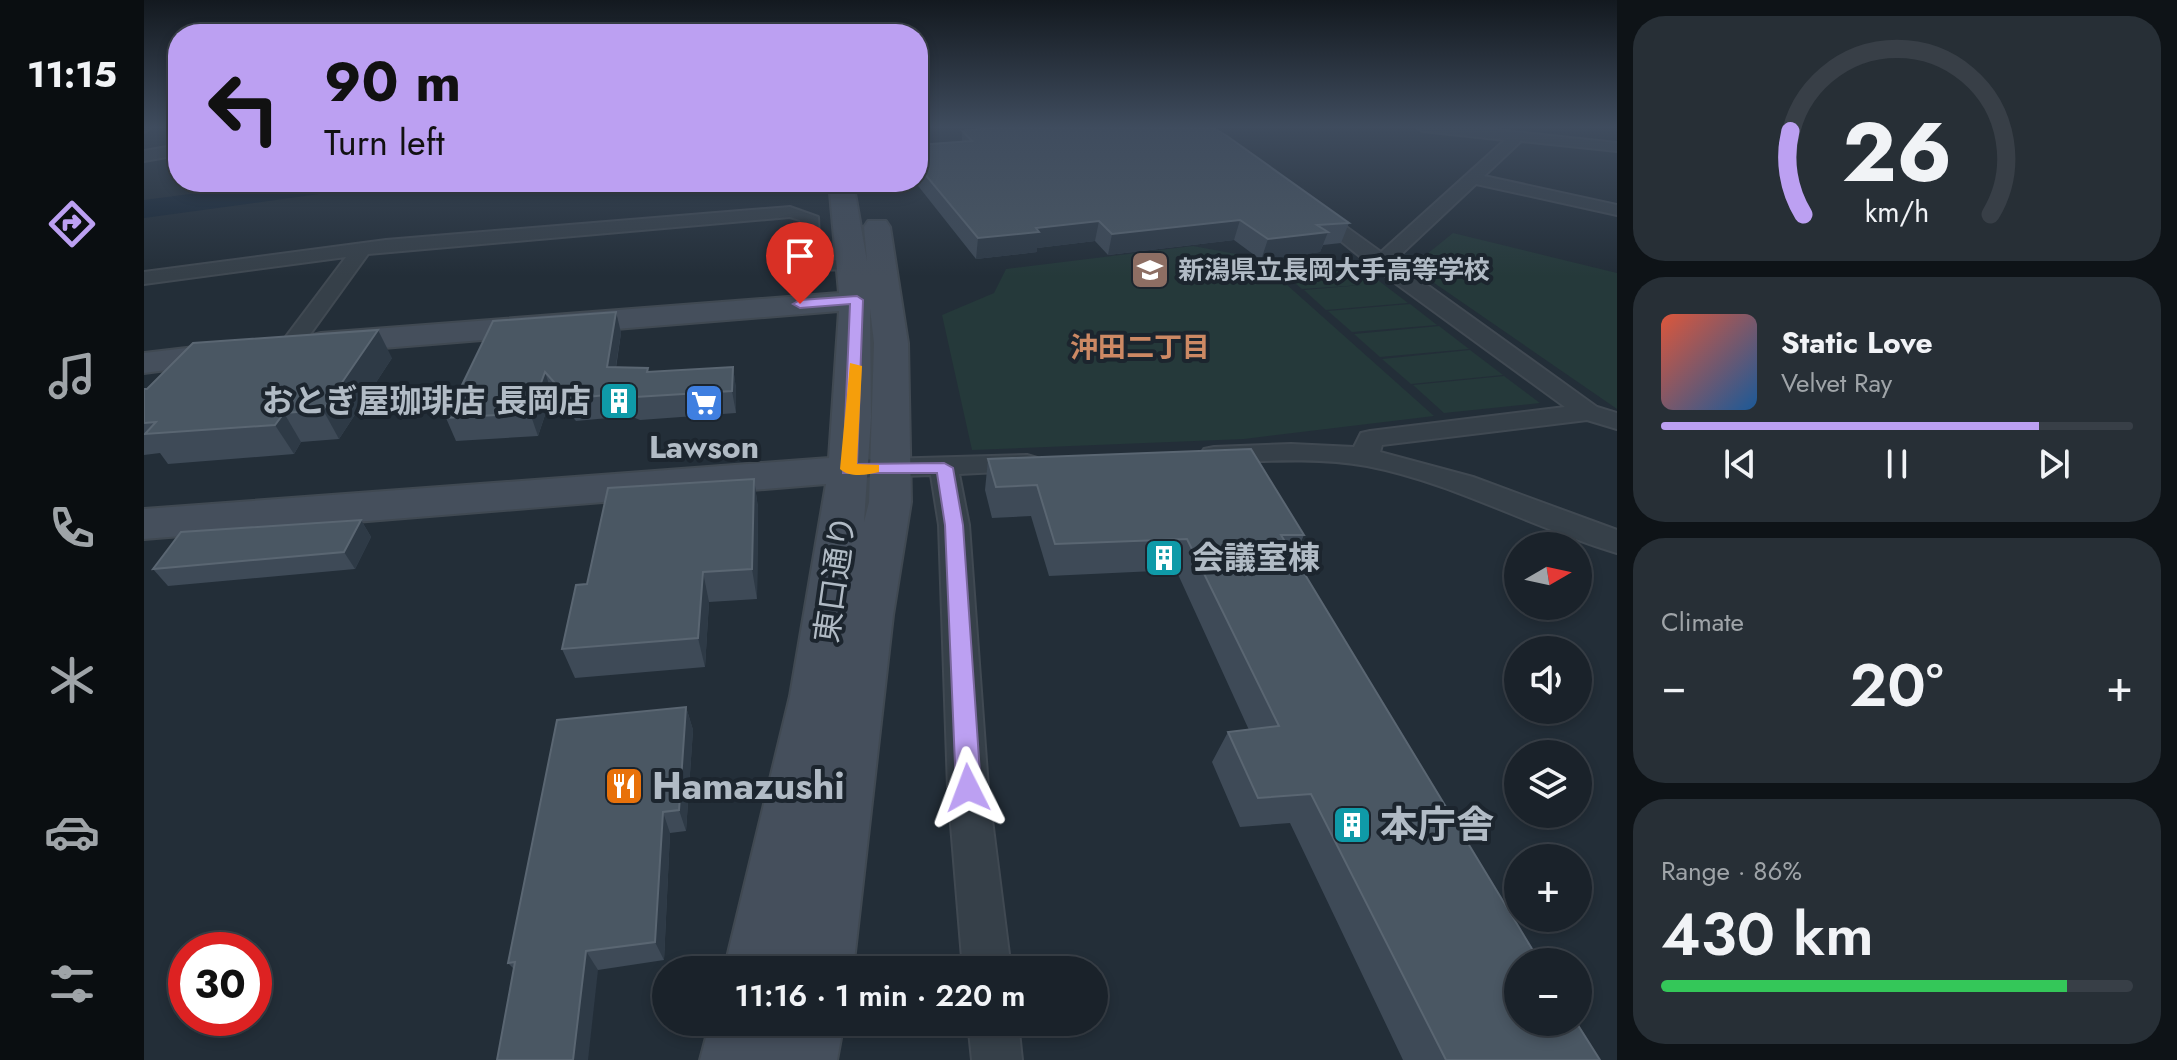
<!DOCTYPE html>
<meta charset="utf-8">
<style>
:root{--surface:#1a222a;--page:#272f36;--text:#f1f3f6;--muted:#9fa4a8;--line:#383f47;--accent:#bca0f2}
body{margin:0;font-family:Jost,"Noto Sans JP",sans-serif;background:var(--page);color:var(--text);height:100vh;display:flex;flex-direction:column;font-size:30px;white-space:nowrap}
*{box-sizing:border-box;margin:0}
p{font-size:26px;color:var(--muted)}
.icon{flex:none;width:44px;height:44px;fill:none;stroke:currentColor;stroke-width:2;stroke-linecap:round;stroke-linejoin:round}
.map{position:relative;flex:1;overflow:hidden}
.details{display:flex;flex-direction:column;gap:16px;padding:16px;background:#0e1317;width:560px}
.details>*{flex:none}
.top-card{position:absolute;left:24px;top:24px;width:760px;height:168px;border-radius:32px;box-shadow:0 4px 12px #0003,0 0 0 2px var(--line);background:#bca0f2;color:#111;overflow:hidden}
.needle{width:52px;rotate:81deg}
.tools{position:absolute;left:1360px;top:532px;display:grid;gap:16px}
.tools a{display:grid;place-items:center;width:88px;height:88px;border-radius:50%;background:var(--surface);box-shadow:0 4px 12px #0003,0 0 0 2px var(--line);font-size:40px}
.speed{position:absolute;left:24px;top:932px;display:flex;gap:16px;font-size:40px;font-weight:700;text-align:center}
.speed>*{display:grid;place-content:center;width:104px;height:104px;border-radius:50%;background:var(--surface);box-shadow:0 4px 12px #0003,0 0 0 2px var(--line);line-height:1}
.speed .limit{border:12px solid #d22;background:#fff;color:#111}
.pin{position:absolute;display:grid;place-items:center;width:68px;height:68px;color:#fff;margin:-82px -34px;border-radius:50% 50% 50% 0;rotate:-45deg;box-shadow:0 0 8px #0007}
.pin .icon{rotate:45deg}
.me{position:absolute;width:88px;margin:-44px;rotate:357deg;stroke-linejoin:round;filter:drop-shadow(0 0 6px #0008)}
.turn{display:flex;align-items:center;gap:28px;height:168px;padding:0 24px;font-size:36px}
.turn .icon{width:104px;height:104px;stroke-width:2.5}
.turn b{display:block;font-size:56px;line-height:68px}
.big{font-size:60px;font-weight:600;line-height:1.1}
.details .card{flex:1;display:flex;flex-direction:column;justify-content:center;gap:12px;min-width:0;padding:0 28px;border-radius:32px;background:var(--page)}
.details .dial{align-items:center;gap:0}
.dial svg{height:208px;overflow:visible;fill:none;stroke:var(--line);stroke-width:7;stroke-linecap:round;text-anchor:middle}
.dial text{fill:var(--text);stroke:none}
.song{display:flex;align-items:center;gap:24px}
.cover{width:96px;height:96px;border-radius:12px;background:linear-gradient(135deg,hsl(10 70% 55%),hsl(210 70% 35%))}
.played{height:8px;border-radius:4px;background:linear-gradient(90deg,var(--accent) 80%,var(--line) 80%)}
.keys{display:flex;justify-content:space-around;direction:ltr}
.heat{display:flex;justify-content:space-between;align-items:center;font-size:44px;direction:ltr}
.charge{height:12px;border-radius:6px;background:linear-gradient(90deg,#34c759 86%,var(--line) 0)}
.trip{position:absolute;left:508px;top:956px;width:456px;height:80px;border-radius:40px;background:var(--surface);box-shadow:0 4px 12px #0003,0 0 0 2px var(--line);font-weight:600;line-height:80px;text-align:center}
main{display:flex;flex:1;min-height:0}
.dock{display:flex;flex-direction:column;width:144px;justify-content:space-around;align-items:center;background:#0a0e11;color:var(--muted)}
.dock .icon{width:56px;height:56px}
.dock .current{color:var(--accent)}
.dock b{font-size:36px;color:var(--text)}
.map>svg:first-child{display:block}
.green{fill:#25393a}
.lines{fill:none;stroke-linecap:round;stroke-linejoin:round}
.river{fill:#172635;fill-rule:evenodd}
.street-casing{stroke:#404952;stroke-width:4}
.secondary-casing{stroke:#404952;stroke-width:4}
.street{fill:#364049;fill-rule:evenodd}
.secondary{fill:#454f5c;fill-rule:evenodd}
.wall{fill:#3e4a57}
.shaded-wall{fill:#2e3a46}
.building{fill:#4a5763;stroke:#5a6672;stroke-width:2}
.route{fill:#bca0f2;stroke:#7a689d;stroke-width:2}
.slow{fill:#f59e0b}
.labels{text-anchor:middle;stroke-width:8;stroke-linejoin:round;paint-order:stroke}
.far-poi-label{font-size:26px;font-weight:bold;fill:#b1bbc5;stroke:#1c252e;text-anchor:start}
.far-neighbourhood-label{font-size:28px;font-weight:bold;fill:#cd8964;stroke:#1c252e}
.poi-label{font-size:32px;font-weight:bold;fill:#b1bbc5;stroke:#1c252e;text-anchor:end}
.street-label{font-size:32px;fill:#b1bbc5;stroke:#1c252e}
.near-poi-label{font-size:38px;font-weight:bold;fill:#b1bbc5;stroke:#1c252e;text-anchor:start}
</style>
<main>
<nav class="dock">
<b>11:15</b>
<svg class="icon current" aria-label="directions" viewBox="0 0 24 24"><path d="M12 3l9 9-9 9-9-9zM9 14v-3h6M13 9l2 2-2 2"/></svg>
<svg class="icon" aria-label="music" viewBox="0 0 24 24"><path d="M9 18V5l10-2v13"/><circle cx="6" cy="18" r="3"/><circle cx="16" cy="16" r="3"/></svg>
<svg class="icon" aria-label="phone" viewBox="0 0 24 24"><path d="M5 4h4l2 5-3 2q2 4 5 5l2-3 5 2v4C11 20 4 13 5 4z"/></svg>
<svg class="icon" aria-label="climate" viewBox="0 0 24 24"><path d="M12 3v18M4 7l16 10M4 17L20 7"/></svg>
<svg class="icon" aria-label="car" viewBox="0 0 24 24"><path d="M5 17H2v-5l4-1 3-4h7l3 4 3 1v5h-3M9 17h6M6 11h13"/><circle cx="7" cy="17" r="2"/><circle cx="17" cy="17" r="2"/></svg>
<svg class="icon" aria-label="filters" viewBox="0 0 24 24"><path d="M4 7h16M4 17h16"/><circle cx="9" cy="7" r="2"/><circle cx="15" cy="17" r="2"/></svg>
</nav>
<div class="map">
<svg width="1473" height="1060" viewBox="0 0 1473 1060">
<rect width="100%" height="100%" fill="#232e38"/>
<g class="green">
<path d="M1309 233 1473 273V409L1280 276 1272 263Z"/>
<path d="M1049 246 1098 255 1124 268 1290 416 1100 439 828 450 798 315 850 293 862 269Z"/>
<path d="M1214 265 1264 303 1182 310 1160 290 1218 285 1158 289 1137 271Z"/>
<path d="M1266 304 1293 325 1208 332 1184 311Z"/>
<path d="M1295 326 1325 349 1236 357 1210 334Z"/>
<path d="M1326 350 1359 375 1267 384 1238 359Z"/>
<path d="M1360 376 1396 403 1300 413 1269 385Z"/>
</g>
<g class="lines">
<path class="river" d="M139 182H218L214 188 204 190 0 218V200Z"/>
<g class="street-casing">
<g id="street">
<path d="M0 127H8L0 132Z"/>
<path d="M1272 127H1323L1473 143V151L1377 141 1340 176 1473 205V215L1332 184 1250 261 1453 407 1473 413V429L1443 420 1238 445 1236 452 1329 477 1473 530V553C1388 528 1311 483 1223 466 1173 457 1121 461 1070 463L1060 461 1056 455 1060 449 1070 447 1147 444 1210 447 1217 433 1226 431 1421 407 1229 267 1161 212 1164 208H1176L1237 252 1361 140 1279 131Z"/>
<path d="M34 145V155L0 161V151Z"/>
<path d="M646 207 674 217 676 260 717 261 720 265 717 269 664 270 655 260 656 220 646 217 224 254 154 351 146 353 135 346 202 257 0 284V272L242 240Z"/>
<path d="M883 455 893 458 897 464 893 470 815 474 825 525 844 788 867 970H819L804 788 795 525 787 475 705 478 695 475 691 469 695 463 705 460Z"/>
<path d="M824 1022H874L878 1060H828Z"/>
</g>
</g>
<g class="secondary-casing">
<g id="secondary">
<path d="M685 182H709L723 261 720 227 724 221H742L746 227 764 343 767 502 749 615 709 970H580L646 696 682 484 0 539V509L685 458 695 311 177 353 165 350 160 343 165 336 177 333 695 293ZM726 309 730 343 725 502 720 522 727 418Z"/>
<path d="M93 342 105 345 110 352 105 359 0 373V353Z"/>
<path d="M566 1022H700L693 1060H556Z"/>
</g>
</g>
<use href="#street" class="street"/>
<use href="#secondary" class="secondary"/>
</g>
<g class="wall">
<path d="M818 131 1205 223 1197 243 1179 245 1176 252 1117 260 1090 240 964 255 951 241 893 248V252L832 259 771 182H774V145L818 142Z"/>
<path d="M472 312 477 333 472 368 504 372 589 367 592 389V413L496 420 486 416 432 421 408 394 394 436 312 441 302 418Z"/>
<path d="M248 358 195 439 157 442 150 454 24 464 16 453 0 455V389Z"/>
<path d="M844 459 1160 535 1150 557 1456 1060H1259L1146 823 1096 827 1068 762 1084 732 1105 730 1032 570 905 576 887 516 848 518 841 490Z"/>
<path d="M610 479 614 508 613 599 565 602 561 667 431 678 418 649 443 584Z"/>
<path d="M217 520 227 537 211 569 24 586 9 569Z"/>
<path d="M542 707 549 730 542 831 526 833 520 960 454 970 370 969 364 963Z"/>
</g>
<g class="shaded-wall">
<path d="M1096 220 1090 240 964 255 968 234Z"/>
<path d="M955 221 951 241 893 248V252L832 259 834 238 892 228Z"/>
<path d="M1184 232 1176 252 1117 260 1124 239Z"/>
<path d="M472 312 477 333 468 390 463 367Z"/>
<path d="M234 330 248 358 195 439 179 410Z"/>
<path d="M589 367 592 389V413L588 391Z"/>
<path d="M401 372 408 394 394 436 386 413Z"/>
<path d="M140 413 157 442 150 454 131 425Z"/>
<path d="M610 479 614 508 613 599 608 569Z"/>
<path d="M217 520 227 537 211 569 200 552Z"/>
<path d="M559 572 565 602 561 667 554 638Z"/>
<path d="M542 707 549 730 542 831 535 810Z"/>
<path d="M519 812 526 833 520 960 511 942Z"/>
<path d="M442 951 454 970 444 1060H429Z"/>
</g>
<g class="building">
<path d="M860 127H1068L1083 136 1205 223 1173 225 1184 232 1124 239 1096 220 968 234 955 221 892 228 895 232 834 238 774 166V145L828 141 818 131Z"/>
<path d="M472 312 463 367 504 368 503 372 589 367 588 391 491 397 480 393 425 399 401 372 386 413 302 418 349 321Z"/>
<path d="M234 330 179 410 140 413 131 425 1 434 12 422 0 423V389H3L49 343Z"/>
<path d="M1107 449 1160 535H1137L1396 962H1374V1022H1432L1456 1060H1302L1167 794 1114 798 1084 732 1135 726 1043 539 911 544 893 485 852 487 844 459Z"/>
<path d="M610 479 608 569 559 572 554 638 418 649 432 585 443 584 464 488Z"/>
<path d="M217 520 200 552 9 569 37 532Z"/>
<path d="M542 707 535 810 519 812 511 942 442 951 429 1060H353L371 962 364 963 413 720Z"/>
</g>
<linearGradient id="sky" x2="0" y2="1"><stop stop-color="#13191f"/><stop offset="0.46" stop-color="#3f4c5e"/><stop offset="1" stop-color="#3f4c5e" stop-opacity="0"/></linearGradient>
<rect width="1473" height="276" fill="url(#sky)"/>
<path class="route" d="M713 296 719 300 713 464 800 463 809 468 819 525 837 788 833 795 824 799 816 795 812 788 801 525 793 473H699L706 304 656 308 649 304 656 300Z"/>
<path class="slow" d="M706 363 718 366 713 464 735 465V472C724 475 705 478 696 469Z"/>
<defs>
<g id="school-square" transform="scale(2)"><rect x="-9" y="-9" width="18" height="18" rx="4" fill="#8d6e63" stroke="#1c252e"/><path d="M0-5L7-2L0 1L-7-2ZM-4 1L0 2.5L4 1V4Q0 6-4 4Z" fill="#fff"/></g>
<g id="building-square" transform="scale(2)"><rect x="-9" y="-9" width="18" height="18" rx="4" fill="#0f9aa8" stroke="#1c252e"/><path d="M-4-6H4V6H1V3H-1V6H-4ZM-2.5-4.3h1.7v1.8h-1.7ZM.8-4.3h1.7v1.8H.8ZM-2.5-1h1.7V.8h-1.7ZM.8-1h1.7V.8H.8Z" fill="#fff"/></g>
<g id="supermarket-square" transform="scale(2)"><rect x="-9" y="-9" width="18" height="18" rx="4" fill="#3f7fe0" stroke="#1c252e"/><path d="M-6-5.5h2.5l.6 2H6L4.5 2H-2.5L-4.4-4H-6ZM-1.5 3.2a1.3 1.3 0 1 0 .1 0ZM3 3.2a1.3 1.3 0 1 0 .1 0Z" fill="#fff"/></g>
<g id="restaurant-square" transform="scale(2)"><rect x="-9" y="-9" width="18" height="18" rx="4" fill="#e8710a" stroke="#1c252e"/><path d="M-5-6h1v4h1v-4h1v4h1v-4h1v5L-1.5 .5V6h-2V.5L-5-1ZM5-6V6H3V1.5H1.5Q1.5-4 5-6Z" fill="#fff"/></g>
</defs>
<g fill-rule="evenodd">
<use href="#school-square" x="1006" y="270"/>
<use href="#building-square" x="475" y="401"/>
<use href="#supermarket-square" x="560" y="403"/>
<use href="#building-square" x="1020" y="558"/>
<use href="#restaurant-square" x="480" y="786"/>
<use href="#building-square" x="1208" y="825"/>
</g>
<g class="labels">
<g class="far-poi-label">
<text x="1034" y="279">新潟県立長岡大手高等学校</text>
</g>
<g class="far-neighbourhood-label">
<text x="996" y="357">沖田二丁目</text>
</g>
<g class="poi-label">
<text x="447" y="412">おとぎ屋珈琲店 長岡店</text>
<text x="560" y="458" text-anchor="middle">Lawson</text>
<text x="1048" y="569" text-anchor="start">会議室棟</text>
</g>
<g class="street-label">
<text transform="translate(691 579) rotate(-82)" y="11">東口通り</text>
</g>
<g class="near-poi-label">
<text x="508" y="799">Hamazushi</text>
<text x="1236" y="838">本庁舎</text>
</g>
</g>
</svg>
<div class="tools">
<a><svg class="needle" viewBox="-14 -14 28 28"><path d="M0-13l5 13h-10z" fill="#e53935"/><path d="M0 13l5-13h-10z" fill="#9fa4a8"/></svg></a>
<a><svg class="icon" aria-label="sound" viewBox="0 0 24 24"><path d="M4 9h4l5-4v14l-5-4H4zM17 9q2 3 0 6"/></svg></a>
<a><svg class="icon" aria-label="layers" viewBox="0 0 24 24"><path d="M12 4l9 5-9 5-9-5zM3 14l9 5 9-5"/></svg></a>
<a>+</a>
<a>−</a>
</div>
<div class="speed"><div class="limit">30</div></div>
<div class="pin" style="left:656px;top:304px;background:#d93025"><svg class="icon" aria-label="arrive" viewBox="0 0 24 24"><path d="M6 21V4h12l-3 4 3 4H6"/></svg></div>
<svg class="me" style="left:824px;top:788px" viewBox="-20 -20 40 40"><path d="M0-17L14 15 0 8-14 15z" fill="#bca0f2" stroke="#fff" stroke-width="4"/></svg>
<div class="trip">11:16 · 1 min · 220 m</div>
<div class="top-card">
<div class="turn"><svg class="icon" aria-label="left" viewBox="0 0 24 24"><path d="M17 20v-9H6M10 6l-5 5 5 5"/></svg><div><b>90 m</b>Turn left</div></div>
</div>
</div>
<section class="details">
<div class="card dial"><svg viewBox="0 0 100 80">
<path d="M14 69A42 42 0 1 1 86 69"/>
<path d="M14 69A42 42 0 0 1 9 37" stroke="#bca0f2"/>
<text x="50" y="56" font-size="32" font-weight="700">26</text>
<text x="50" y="72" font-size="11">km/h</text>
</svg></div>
<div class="card">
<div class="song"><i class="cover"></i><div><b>Static Love</b><p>Velvet Ray</p></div></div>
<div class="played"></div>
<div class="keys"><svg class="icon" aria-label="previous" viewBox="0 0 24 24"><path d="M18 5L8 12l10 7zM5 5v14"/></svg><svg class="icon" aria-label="pause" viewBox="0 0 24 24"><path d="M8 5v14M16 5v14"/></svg><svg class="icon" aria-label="next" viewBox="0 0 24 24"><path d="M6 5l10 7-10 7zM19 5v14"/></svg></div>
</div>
<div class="card"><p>Climate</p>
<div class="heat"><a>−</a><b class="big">20°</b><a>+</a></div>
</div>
<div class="card"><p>Range · 86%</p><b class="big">430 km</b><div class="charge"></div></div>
</section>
</main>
